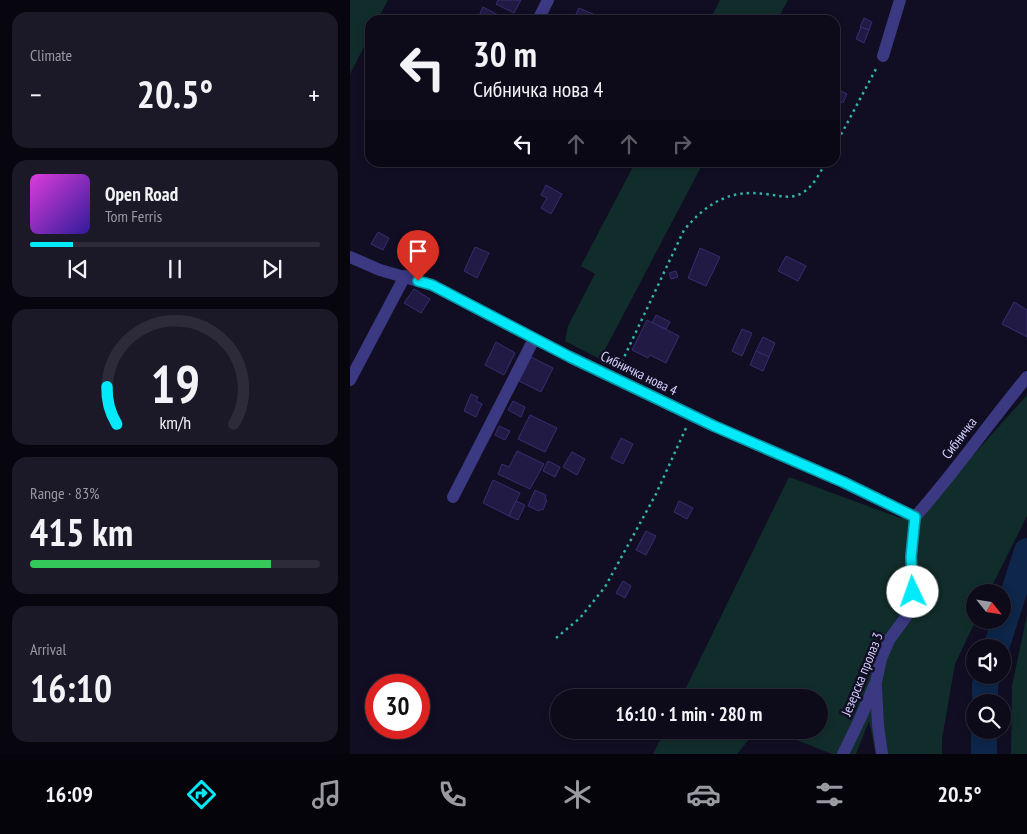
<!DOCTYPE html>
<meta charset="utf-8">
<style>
:root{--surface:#0d0a1a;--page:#1b1827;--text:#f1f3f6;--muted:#9a9aa2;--line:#2d2b39;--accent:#02e9fa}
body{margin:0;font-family:"PT Sans Narrow",sans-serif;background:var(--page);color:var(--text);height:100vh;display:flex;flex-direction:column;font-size:19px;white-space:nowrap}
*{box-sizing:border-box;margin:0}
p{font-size:16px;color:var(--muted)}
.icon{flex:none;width:28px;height:28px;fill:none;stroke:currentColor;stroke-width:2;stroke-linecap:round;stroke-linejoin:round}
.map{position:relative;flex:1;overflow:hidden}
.panel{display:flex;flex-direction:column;gap:12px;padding:12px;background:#07060e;width:350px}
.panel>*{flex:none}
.hud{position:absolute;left:15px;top:15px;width:475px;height:152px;border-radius:15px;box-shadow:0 2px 8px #0003,0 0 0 1px var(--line);background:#0d0a1a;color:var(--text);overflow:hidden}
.needle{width:32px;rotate:120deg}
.tools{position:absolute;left:616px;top:584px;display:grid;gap:10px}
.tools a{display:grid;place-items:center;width:45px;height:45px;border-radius:50%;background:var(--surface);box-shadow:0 2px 8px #0003,0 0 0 1px var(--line);font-size:25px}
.speed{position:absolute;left:15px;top:674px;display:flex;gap:10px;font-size:25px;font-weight:700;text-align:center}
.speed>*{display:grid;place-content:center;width:65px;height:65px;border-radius:50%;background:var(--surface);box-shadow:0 2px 8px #0003,0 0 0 1px var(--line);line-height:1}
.speed .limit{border:8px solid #d22;background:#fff;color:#111}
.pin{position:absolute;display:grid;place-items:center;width:42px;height:42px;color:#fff;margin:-51px -21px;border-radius:50% 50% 50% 0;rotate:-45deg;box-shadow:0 0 5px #0007}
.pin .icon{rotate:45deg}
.me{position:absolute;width:55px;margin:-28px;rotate:357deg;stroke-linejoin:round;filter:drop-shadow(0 0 4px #0008)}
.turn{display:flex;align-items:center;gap:18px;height:105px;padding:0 25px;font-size:22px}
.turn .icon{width:65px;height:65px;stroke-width:2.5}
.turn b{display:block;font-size:35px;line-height:42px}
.lanes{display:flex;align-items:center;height:48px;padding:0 25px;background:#0003;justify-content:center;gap:25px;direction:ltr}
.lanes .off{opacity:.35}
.big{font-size:38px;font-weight:800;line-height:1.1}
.panel .card{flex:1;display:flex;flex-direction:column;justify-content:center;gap:8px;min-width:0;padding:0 18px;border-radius:15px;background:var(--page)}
.panel .dial{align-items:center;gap:0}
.dial svg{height:130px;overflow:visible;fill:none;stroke:var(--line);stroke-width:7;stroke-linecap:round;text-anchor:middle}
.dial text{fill:var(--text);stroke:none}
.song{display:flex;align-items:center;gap:15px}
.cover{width:60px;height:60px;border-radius:8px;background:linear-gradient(135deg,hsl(300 70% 55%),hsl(250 70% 35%))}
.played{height:5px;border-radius:2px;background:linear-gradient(90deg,var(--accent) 15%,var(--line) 15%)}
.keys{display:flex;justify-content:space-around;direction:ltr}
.heat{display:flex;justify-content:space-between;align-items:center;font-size:28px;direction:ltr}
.charge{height:8px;border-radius:4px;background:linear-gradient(90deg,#34c759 83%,var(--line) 0)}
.trip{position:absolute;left:200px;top:689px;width:278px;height:50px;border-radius:25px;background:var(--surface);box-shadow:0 2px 8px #0003,0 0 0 1px var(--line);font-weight:800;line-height:50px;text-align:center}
.menu{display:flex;height:80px;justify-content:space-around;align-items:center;background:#05040a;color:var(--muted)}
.menu .icon{width:35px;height:35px}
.menu .selected{color:var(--accent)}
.menu b{font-size:22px;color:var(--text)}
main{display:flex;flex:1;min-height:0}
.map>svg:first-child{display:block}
.green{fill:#112d2b}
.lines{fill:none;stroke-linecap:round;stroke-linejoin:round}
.river{stroke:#0d2649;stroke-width:26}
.building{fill:#211a44;stroke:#382d70}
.path{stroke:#2fb4a8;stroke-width:2.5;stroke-dasharray:2.5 4;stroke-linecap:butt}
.minor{stroke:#3a3982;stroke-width:12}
.route-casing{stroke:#0197a2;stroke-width:12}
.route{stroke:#02e9fa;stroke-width:9}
.labels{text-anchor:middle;stroke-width:5;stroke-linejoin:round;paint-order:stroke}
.street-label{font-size:14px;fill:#d5d1ff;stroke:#110e23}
</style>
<main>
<section class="panel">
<div class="card"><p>Climate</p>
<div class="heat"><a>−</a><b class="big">20.5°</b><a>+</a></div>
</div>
<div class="card">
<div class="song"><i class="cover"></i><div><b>Open Road</b><p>Tom Ferris</p></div></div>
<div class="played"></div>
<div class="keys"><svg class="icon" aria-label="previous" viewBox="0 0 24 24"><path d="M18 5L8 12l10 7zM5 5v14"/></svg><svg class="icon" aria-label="pause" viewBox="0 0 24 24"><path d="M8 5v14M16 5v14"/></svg><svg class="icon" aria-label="next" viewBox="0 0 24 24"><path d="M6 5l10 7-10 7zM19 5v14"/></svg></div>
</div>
<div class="card dial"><svg viewBox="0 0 100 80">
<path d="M14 69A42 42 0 1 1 86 69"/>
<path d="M14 69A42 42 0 0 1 8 46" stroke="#02e9fa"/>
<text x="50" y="56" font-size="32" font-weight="700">19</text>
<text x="50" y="72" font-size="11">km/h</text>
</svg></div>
<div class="card"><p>Range · 83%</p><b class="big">415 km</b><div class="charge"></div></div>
<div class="card"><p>Arrival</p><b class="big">16:10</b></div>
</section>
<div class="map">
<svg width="677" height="754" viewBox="0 0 677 754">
<rect width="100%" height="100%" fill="#110e23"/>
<g class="green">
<path d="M0 0H38L27 20H20V35L0 74Z"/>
<path d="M370 0H438L427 20H360Z"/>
<path d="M285 163H353L250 359 215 341 218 326 245 274 231 266Z"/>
<path d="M677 395V516L639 592H625L626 620 605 664 592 739V754H526L519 721 506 754H482L421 730H469V698H331L439 477 550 518 575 509Z"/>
<path d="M677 615V754H661L662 686Z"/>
<path d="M315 730H407L387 754H303Z"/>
</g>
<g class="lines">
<g class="river">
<path d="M646 648 677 551"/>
<path d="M635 702V685L638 675"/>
<path d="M634 754V730"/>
</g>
</g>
<g class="building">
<path d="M148 0H171L164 13 146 4Z"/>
<path d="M133 7 156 19 155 20H127Z"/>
<path d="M229 8 250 17 249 20H223Z"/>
<path d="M514 18 522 22 519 30 510 27Z"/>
<path d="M511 27 519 30 514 43 506 39Z"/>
<path d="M485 88 497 94 493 103 485 99Z"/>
<path d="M443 162H460L457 168Z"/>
<path d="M196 185 212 194 201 214 191 208 197 198 191 195Z"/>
<path d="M28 232 39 238 33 250 21 244Z"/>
<path d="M125 247 139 253 127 278 114 271Z"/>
<path d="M350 248 370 257 356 286 338 278Z"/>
<path d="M436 256 456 266 448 281 428 271Z"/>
<path d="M326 271 328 277 321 279 319 273Z"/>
<path d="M64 289 80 299 71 313 54 303Z"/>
<path d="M664 302 677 310V337L652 324Z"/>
<path d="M306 315 320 322 316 329 302 323Z"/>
<path d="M297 320 329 336 316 363 300 355 298 358 282 350Z"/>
<path d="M392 329 402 333 392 356 382 351Z"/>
<path d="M413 337 425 343 419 357 406 351Z"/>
<path d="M146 342 165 353 154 375 135 365Z"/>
<path d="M406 351 419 357 413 371 400 365Z"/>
<path d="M181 357 203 368 191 392 169 381Z"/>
<path d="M121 394 128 397 126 401 132 404 126 417 114 411Z"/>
<path d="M163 401 175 407 171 417 158 410Z"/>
<path d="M180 415 207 428 195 452 168 439Z"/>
<path d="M149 426 160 431 155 440 145 435Z"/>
<path d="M271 438 283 444 273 464 261 458Z"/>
<path d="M167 451 194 464 180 489 148 474 152 464 159 467Z"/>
<path d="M222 452 235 459 227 475 213 467Z"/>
<path d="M198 461 210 467 205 477 193 471Z"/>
<path d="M143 480 170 493 159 516 133 503Z"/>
<path d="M185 490 196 495 195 499 197 500 193 510 191 509 189 511 178 506Z"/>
<path d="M166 501 175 505 168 520 159 516Z"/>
<path d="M329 501 343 508 337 519 324 512Z"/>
<path d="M296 531 306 536 296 555 286 550Z"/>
<path d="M273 581 281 586 275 598 266 593Z"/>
</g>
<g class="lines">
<g class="path">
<path d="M485 146 527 67"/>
<path d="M269 368 334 230C356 204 379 189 415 194 428 195 440 200 452 193 463 187 470 173 476 162"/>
<path d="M206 638 230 618 255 587 306 494 336 428"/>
</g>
<g class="minor">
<path d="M188 20 198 0"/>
<path d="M533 56 550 0"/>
<path d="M0 257 30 270 82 285 220 357 364 426 493 482 565 517"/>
<path d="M0 380 55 276"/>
<path d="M103 497 184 339"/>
<path d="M565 517C605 472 639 423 677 377"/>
<path d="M526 687 528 725 532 754"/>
<path d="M493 754 510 719 526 682 531 659 539 640 561 610 563 592 561 557 565 517"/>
</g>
</g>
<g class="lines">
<g class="route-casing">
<path id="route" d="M68 281 82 285 220 357 364 426 493 482 565 517 561 557 563 592"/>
</g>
<use href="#route" class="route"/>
</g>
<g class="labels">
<g class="street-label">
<text transform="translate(289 373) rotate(26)" y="5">Сибничка нова 4</text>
<text transform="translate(609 438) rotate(-53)" y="5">Сибничка</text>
<text transform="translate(512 674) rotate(-68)" y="5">Језерска пролаз 3</text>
</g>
</g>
</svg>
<div class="tools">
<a><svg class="needle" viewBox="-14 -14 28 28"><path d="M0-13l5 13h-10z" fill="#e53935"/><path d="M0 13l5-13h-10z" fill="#9a9aa2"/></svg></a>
<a><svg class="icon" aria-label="sound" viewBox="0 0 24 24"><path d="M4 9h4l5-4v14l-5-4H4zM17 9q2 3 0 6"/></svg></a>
<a><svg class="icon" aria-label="search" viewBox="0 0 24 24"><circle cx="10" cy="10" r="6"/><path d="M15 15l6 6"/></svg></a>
</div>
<div class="speed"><div class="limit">30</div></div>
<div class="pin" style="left:68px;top:281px;background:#d93025"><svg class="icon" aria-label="arrive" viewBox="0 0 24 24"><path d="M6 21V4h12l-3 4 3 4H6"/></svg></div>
<svg class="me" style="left:563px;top:592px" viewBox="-20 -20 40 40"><circle r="19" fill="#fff"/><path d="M0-13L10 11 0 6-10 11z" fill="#02e9fa"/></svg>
<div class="trip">16:10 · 1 min · 280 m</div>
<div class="hud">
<div class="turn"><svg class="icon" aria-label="left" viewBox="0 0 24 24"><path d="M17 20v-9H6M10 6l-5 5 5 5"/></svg><div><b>30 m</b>Сибничка нова 4</div></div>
<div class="lanes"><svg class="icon" aria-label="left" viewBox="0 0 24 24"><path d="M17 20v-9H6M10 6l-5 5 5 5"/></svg><svg class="icon off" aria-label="ahead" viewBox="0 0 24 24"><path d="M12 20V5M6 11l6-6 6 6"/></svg><svg class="icon off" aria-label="ahead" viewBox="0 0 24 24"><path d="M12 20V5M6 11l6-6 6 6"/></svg><svg class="icon off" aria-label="right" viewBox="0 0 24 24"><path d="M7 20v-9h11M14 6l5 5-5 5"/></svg></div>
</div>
</div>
</main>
<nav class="menu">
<b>16:09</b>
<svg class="icon selected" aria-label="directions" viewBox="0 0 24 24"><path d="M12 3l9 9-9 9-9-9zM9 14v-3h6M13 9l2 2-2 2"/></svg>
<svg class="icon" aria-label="music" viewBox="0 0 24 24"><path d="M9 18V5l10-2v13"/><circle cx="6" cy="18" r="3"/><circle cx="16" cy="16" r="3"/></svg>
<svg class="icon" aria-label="phone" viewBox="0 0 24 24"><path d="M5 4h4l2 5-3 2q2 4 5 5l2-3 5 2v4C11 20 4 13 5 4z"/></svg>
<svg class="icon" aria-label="climate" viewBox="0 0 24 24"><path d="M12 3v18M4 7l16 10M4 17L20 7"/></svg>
<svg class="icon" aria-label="car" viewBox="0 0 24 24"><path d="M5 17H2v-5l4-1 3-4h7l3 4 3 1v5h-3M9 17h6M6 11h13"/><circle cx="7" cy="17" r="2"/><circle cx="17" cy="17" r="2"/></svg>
<svg class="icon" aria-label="filters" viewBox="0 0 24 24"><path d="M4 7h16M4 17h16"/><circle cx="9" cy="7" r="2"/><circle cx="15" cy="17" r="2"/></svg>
<b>20.5°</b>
</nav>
